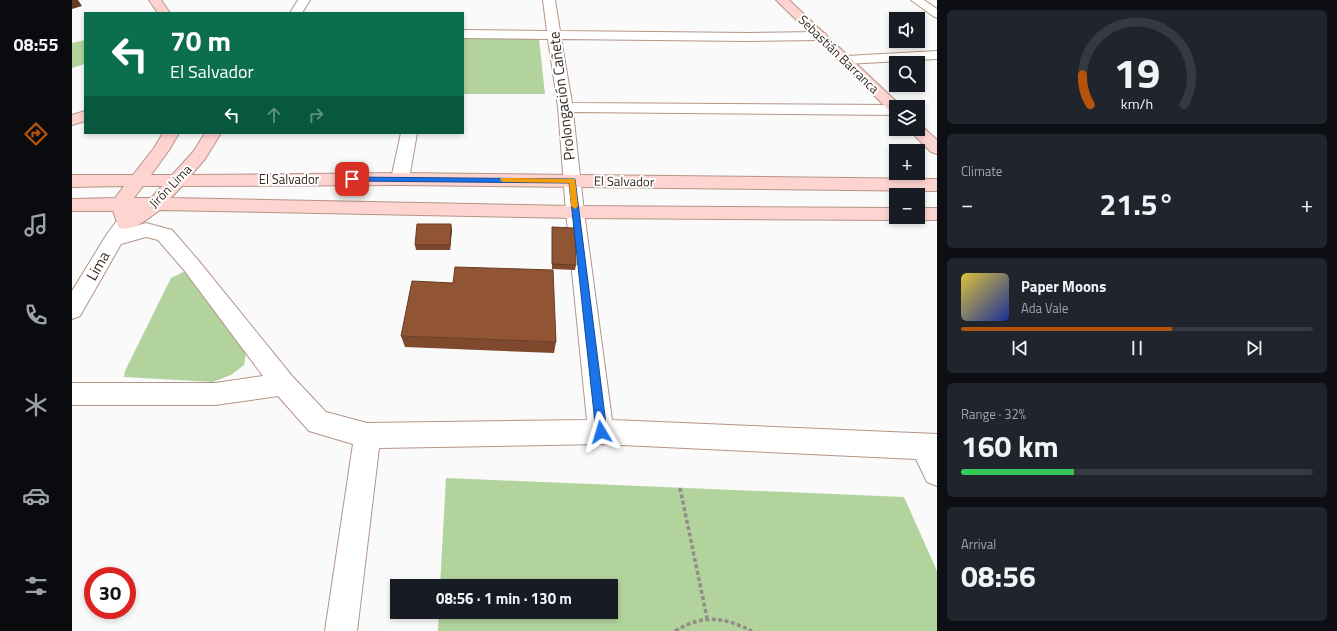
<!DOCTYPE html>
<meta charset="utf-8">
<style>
:root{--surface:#171b24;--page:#20242c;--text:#f1f3f6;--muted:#9ea1a6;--line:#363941;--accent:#b45309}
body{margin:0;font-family:"Titillium Web",sans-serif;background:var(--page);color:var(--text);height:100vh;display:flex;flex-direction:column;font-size:15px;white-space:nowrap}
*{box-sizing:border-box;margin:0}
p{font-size:13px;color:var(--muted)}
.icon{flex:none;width:22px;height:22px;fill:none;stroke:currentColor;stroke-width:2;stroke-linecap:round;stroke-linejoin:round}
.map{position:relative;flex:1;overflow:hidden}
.panel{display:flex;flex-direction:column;gap:10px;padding:10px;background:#0d0f14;width:400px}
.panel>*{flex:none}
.hud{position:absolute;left:12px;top:12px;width:380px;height:122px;border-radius:0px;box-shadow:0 2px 6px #0003;background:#0b6e4f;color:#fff;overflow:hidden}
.tools{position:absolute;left:817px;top:12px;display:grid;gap:8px}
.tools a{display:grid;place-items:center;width:36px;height:36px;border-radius:0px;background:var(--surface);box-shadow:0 2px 6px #0003;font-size:20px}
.speed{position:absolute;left:12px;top:567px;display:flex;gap:8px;font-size:20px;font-weight:700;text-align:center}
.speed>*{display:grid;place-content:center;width:52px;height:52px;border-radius:50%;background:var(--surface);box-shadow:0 2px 6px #0003;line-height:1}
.speed .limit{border:6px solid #d22;background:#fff;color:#111}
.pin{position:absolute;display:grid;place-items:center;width:34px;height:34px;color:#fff;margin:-17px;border-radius:8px;box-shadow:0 2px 6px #0006}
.me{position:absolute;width:44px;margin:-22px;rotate:353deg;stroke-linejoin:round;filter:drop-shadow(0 0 3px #0008)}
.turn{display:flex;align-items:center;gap:14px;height:84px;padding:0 20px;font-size:18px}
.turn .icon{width:52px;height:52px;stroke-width:2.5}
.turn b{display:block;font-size:28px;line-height:34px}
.lanes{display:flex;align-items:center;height:38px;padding:0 20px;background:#0003;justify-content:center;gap:20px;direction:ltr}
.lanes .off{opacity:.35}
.big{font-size:30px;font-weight:700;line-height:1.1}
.panel .card{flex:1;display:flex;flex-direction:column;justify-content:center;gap:6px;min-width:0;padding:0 14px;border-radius:6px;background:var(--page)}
.panel .dial{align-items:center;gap:0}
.dial svg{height:104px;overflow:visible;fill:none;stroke:var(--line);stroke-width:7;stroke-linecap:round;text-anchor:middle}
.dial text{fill:var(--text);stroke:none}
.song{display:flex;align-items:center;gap:12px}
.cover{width:48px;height:48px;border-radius:6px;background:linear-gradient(135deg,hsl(50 70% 55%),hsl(230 70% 35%))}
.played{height:4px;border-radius:2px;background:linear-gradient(90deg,var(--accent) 60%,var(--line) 60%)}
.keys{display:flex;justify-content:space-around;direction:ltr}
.heat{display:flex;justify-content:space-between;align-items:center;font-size:22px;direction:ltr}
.charge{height:6px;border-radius:3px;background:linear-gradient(90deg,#34c759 32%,var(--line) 0)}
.trip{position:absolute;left:318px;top:579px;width:228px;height:40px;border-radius:0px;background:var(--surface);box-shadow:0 2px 6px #0003;font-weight:700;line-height:40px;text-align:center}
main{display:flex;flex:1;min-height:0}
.menu{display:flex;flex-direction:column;width:72px;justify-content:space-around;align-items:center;background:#090b0e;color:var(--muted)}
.menu .icon{width:28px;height:28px}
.menu .active{color:var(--accent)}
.menu b{font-size:18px;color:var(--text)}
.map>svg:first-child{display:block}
.green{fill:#b3d39d}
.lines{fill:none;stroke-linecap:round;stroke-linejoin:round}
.street-casing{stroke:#b49586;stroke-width:2}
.secondary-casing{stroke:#b49586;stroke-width:2}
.path{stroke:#938d89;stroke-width:3.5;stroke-dasharray:4 2.5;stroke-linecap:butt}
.street{fill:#fff;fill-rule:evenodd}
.secondary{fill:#fed4d0;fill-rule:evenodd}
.wall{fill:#7e492c}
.shaded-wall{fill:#663c24}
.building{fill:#925533;stroke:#663c24}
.route{fill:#1a73e8;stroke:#114b97}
.slow{fill:#f59e0b}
.labels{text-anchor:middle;stroke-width:4;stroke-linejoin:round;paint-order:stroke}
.far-street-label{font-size:13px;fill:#352922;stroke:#fff}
.street-label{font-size:15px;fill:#352922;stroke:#fff}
</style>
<main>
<nav class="menu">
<b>08:55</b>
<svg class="icon active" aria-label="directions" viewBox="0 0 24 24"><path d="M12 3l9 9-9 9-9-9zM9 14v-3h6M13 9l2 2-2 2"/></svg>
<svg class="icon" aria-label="music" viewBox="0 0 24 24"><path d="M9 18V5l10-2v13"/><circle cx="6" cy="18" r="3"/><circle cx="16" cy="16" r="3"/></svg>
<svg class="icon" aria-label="phone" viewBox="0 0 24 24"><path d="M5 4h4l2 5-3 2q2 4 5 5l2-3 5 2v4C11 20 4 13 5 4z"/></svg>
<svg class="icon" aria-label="climate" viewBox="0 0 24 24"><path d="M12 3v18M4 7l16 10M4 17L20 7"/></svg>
<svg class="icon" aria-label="car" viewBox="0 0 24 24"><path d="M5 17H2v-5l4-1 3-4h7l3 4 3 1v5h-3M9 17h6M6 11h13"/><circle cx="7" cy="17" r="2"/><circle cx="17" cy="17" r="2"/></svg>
<svg class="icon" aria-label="filters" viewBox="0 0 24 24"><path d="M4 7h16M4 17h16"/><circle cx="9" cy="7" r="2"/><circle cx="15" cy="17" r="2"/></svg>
</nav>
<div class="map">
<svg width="865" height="631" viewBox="0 0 865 631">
<rect width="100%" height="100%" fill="#fafafa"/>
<g class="green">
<path d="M391 39H467L473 94H391Z"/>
<path d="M13 40V64L0 68V43Z"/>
<path d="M115 270 123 272 174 353 172 365 159 375 141 382 52 377 53 371 99 278Z"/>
<path d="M374 478 832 497 865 571V631H366L367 612H539V586H368Z"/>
</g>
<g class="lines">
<g class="street-casing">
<g id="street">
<path d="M226 0H238L230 13H218Z"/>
<path d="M471 0H483L488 31 676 33 749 32 753 33 755 36 753 39 749 40 676 41 489 39 500 103 824 105 829 107H824V115L501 112 512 212 540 420 865 434V486L855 482 844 459 529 444 307 448 285 631H253L281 444 237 431 206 396 143 405H0V383H143L191 376 112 270 86 240 74 237 49 244 8 316 0 319V291L35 234 44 222 51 220 58 222 60 227 74 223 100 230 126 260 220 376 254 412 295 423 515 420 494 212 486 107 476 39 391 38V30L475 31Z"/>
<path d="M839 0H852L865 9V18L861 16Z"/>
<path d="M865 51V59L774 64 769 63 767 60 769 57 774 56Z"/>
<path d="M329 133H345L337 179 334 183 328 185 322 183 319 179Z"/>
</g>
</g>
<g class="secondary-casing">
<g id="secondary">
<path d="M77 0H89L98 13H86Z"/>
<path d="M704 0H717L830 107H824V114L819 112Z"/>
<path d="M13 111V121L0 125V115Z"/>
<path d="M846 125 850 126 865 140V154L859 152 836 129H846Z"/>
<path d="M91 133H107L97 150 79 175H100L121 152 133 133H149L133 159 119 175 328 173 865 179V191L328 185 110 186 99 198 503 206 824 208V217H831L824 220 503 218 88 210C76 218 62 232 47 228L41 211H0V199L43 198 52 186 0 187V175H61L82 148ZM71 186H90L79 198H62Z"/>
<path d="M846 208H865V220H846L839 218V217H846Z"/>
</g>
</g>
<g class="path">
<path d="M608 488 635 618"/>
<path d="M603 631C632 614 651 617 680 631"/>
</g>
<use href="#street" class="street"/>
<use href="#secondary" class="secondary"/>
</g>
<g class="wall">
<path d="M480 227 504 265 503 270 480 269Z"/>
<path d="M380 229 378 250H344L343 245Z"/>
<path d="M329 336 484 342 482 353 333 347Z"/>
</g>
<g class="shaded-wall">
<path d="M0 0H6L10 6 0 9Z"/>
<path d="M379 224 380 229 378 250V245Z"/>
</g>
<g class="building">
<path d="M345 224H379L378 245H343Z"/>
<path d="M480 227 503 228 504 265 480 264Z"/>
<path d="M383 267 481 270 484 342 329 336 340 281 381 283Z"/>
</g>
<path class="route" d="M277 177 503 179 535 432 533 435 529 437 525 435 524 432 497 183 280 181H277Z"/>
<path class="slow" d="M429 178 503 179 506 206 503 209 499 206 497 183 431 182 428 180Z"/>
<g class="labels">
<g class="far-street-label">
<text transform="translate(767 54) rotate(44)" y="5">Sebastián Barranca</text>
<text x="217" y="184">El Salvador</text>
<text transform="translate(552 181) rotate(1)" y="5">El Salvador</text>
<text transform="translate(98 186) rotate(-46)" y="5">Jirón Lima</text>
</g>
<g class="street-label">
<text transform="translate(490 96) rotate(-97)" y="5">Prolongación Cañete</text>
<text transform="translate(26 266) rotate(-60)" y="5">Lima</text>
</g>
</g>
</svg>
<div class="tools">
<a><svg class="icon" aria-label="sound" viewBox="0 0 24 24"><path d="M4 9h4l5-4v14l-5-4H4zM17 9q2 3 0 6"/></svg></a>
<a><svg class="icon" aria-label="search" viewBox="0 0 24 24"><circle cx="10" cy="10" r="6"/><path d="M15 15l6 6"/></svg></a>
<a><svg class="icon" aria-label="layers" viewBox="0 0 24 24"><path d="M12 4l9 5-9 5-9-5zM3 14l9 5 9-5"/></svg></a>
<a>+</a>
<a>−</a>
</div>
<div class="speed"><div class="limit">30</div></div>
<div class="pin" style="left:280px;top:179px;background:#d93025"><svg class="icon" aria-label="arrive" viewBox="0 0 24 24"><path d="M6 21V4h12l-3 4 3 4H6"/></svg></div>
<svg class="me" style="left:529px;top:432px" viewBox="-20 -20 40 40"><path d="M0-17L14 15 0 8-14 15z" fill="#1a73e8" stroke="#fff" stroke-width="4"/></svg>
<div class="trip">08:56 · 1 min · 130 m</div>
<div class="hud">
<div class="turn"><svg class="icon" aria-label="left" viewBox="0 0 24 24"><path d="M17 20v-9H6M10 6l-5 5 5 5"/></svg><div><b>70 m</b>El Salvador</div></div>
<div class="lanes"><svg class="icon" aria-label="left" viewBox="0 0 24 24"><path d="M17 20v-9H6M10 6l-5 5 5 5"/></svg><svg class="icon off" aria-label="ahead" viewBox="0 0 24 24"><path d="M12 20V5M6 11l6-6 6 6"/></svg><svg class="icon off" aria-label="right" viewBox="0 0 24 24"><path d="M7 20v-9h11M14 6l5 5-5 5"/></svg></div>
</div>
</div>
<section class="panel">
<div class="card dial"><svg viewBox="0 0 100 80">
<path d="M14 69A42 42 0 1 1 86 69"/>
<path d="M14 69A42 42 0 0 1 8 46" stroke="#b45309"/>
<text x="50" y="56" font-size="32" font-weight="700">19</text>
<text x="50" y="72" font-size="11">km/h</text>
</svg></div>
<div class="card"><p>Climate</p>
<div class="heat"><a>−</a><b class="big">21.5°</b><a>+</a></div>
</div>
<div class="card">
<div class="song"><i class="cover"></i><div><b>Paper Moons</b><p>Ada Vale</p></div></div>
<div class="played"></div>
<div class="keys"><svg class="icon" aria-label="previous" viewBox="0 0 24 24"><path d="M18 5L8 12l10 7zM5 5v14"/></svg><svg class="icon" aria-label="pause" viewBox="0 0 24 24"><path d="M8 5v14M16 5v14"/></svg><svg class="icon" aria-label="next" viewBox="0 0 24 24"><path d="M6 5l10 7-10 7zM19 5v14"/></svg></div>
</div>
<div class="card"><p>Range · 32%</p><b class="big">160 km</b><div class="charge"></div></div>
<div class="card"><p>Arrival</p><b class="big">08:56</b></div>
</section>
</main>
